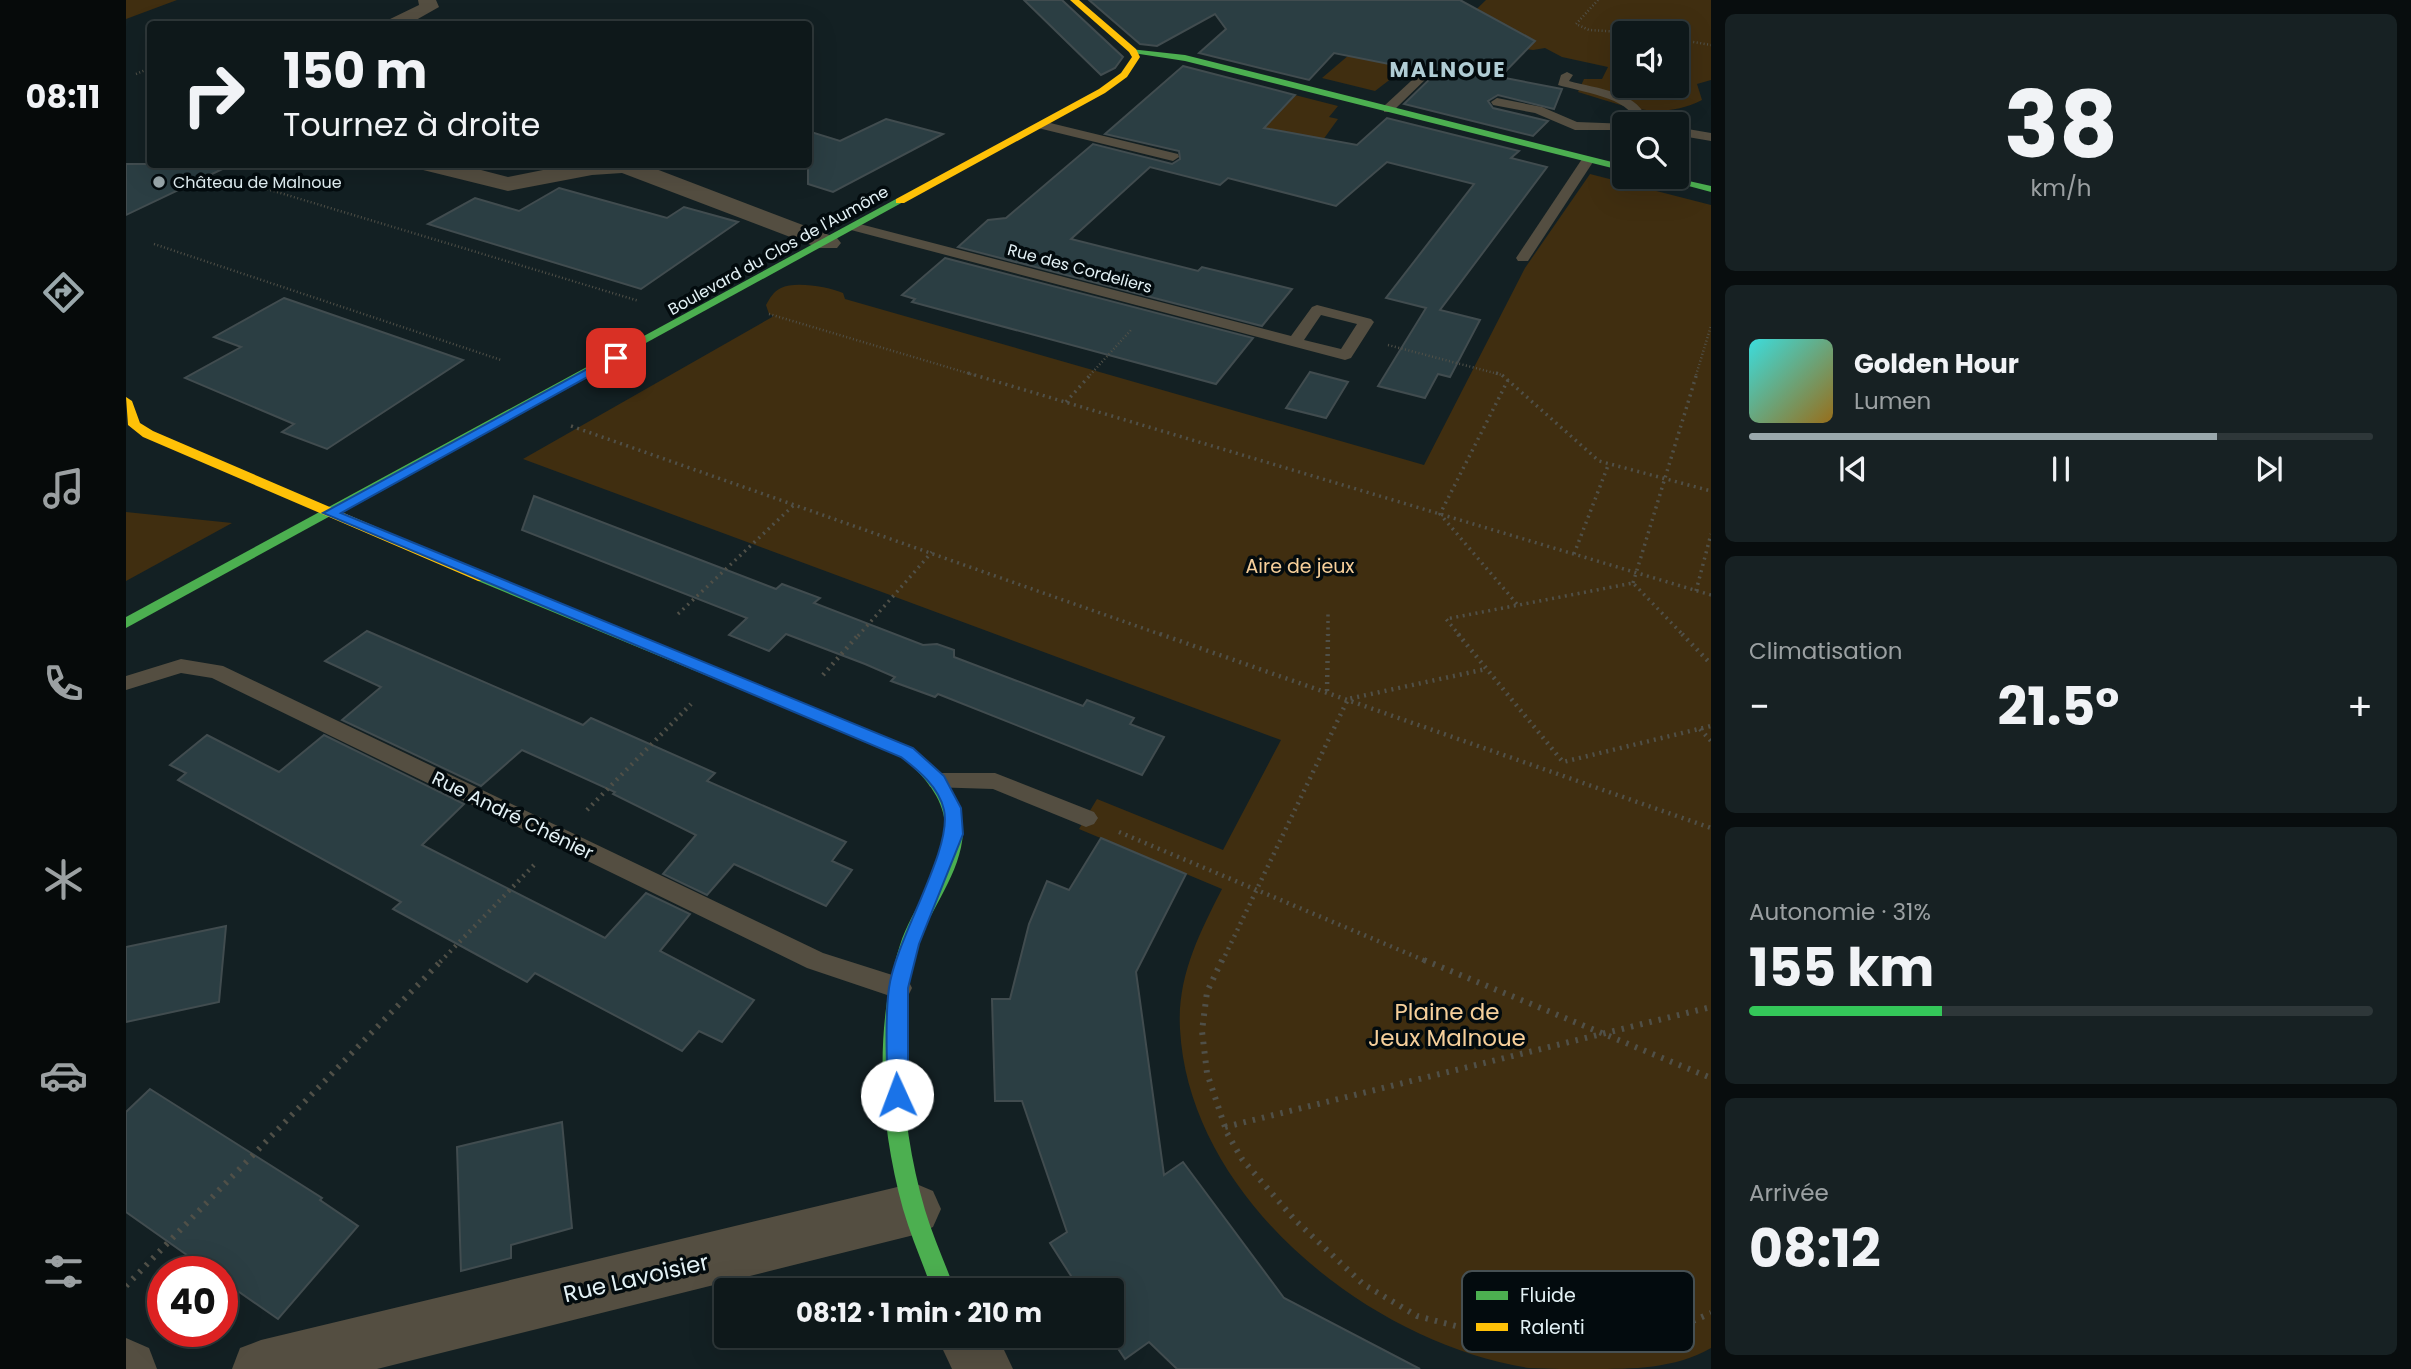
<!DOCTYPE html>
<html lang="fr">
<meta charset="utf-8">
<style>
:root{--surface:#0e181a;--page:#172123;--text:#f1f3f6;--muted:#9ba0a2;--line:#2e3739;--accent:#9aa8ac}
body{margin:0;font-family:Poppins,sans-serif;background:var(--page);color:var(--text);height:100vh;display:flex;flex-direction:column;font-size:26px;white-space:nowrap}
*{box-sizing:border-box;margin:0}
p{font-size:23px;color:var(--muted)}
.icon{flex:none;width:38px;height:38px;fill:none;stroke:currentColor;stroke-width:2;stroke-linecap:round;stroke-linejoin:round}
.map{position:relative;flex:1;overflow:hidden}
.drawer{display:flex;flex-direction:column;gap:14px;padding:14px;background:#080d0e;width:700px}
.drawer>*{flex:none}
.banner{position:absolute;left:21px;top:21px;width:665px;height:147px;border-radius:7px;box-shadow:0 7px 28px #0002,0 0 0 2px var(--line);background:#0e181a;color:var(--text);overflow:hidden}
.controls{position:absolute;left:1486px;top:21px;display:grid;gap:14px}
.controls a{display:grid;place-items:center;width:77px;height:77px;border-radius:7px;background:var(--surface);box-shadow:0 7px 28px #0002,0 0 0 2px var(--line);font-size:35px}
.speed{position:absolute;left:21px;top:1256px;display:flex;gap:14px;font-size:35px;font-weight:700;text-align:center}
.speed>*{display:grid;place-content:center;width:91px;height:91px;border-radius:50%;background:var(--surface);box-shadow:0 7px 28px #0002,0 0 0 2px var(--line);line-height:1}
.speed .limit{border:10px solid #d22;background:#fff;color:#111}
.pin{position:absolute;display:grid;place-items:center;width:60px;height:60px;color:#fff;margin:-30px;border-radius:14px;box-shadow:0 4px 10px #0006}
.me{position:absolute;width:77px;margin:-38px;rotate:358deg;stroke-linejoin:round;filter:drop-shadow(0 0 5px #0008)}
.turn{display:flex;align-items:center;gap:24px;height:147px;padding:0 21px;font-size:32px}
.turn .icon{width:91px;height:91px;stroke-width:2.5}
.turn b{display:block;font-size:49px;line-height:60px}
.big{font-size:52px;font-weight:700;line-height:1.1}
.drawer .widget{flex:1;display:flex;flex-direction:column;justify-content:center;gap:10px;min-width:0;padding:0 24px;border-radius:10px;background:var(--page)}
.drawer .dial{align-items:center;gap:0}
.dial b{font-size:91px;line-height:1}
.song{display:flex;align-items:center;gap:21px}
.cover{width:84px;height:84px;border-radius:10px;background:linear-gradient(135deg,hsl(180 70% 55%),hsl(40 70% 35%))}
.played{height:7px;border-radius:4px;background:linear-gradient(90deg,var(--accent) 75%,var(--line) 75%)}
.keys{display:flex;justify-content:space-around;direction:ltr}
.heat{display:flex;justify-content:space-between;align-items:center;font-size:38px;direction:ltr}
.charge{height:10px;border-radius:5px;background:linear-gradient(90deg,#34c759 31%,var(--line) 0)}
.trip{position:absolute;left:588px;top:1278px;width:410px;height:70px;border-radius:7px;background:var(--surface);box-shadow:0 7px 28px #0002,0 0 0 2px var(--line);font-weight:700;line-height:70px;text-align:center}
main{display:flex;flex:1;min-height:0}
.menu{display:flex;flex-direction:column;width:126px;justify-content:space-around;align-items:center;background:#060a0a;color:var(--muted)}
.menu .icon{width:49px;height:49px}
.menu .on{color:var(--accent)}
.menu b{font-size:32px;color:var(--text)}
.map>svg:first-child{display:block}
.green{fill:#402e10;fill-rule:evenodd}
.building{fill:#2b3e43;stroke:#414c4f;stroke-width:2}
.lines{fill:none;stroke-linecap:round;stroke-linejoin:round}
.path-far3{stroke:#505048;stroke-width:2.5;stroke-dasharray:1 2.5;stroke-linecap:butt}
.path-far2{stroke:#505048;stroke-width:3.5;stroke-dasharray:2 4.5;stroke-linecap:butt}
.path-far1{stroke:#505048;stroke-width:4.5;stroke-dasharray:2 5;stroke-linecap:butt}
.path{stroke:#505048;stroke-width:6;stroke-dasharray:2.5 7;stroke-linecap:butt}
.lane{fill:#544e41;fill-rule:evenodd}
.street{fill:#544e41;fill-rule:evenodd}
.fast{fill:#4caf50;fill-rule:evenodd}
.slow{fill:#ffc107;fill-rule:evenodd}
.route{fill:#1a73e8;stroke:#114b97;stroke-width:2}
.poi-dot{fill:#9aa8ac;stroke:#030b0e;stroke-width:2.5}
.labels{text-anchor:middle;stroke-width:7;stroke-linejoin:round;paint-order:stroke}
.far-poi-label{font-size:16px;fill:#e3f1f5;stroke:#030b0e;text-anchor:start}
.far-street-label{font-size:16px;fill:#e3f1f5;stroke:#030b0e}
.park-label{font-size:19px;fill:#f6cf9a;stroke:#030b0e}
.street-label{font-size:19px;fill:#e3f1f5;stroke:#030b0e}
.far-district-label{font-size:21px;font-weight:bold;letter-spacing:2px;fill:#b0ccd4;stroke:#030b0e}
.near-park-label{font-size:23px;fill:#f6cf9a;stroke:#030b0e}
.near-street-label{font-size:23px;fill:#e3f1f5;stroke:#030b0e}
.key{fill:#030b0e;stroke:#465053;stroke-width:2}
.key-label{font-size:19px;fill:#e3f1f5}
</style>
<main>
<nav class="menu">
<b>08:11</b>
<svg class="icon on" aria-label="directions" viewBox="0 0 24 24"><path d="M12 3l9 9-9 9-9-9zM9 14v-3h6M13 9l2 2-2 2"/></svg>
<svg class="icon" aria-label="music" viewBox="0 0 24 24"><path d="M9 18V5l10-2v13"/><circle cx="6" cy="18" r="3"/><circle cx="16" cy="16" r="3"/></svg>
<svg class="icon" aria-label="phone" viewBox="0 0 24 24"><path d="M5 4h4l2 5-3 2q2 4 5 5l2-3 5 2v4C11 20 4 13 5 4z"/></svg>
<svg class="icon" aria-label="climate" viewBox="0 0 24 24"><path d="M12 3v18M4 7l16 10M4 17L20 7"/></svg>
<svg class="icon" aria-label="car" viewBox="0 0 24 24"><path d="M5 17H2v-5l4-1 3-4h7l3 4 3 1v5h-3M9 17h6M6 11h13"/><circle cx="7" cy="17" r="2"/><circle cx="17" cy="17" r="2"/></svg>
<svg class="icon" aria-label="filters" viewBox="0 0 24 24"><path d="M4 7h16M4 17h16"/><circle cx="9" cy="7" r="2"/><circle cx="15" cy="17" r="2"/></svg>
</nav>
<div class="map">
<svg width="1585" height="1369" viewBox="0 0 1585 1369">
<rect width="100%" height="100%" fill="#132023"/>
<g class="green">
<path d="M0 0H51L0 19Z"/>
<path d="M1360 0H1585V80L1571 84 1576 100C1532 122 1496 105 1452 92L1458 79H1476L1482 67 1436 57 1419 48 1407 50 1340 40 1329 30ZM1498 33H1550V86H1498Z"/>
<path d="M1223 55 1279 68 1249 91 1196 78Z"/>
<path d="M1165 94 1212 106 1203 117 1212 119 1176 169 1114 154 1156 109 1153 108Z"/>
<path d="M1464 174 1585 205V1348C1548 1369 1507 1369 1466 1369 1445 1369 1424 1369 1403 1368 1244 1343 1063 1199 1054 1029 1051 977 1073 934 1096 889L953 829 971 799 1097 850 1155 740 397 459 648 316 643 314 640 305C644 298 647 292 655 288 669 281 703 287 717 293L719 299 1298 465 1399 268Z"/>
<path d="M0 512 106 523 0 581Z"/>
</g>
<g class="building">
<path d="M898 0H936L997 57 989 68 975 75Z"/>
<path d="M963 0H1334L1409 41 1374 77 1436 89 1428 109 1372 95 1362 101 1367 108 1422 121 1407 136 1278 104 1310 73 1309 68 1299 66 1293 70 1208 53 1183 80 1073 53 1100 29 1089 14 1031 46 1014 44Z"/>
<path d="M1057 66 1169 95 1138 128 1231 145 1261 118 1393 151 1385 158 1421 167 1314 310 1354 320 1324 377 1312 374 1299 398 1252 386 1300 308 1260 298 1348 184 1261 162 1210 206 1102 178 1094 185 1024 167 945 239 1072 271 1076 267 1166 289 1136 326 832 247 862 220 880 218 967 144 1046 164 1054 159 1053 151 979 134Z"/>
<path d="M760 119 817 134 707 192 682 184V131L714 141Z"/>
<path d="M0 164H107L0 215Z"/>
<path d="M433 188 541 218 558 207 612 222 515 289 302 224 349 198 393 211Z"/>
<path d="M819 258 1127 338 1090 384 786 302 789 299 776 295Z"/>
<path d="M158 298 337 360 201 449 156 432 168 424 59 378 115 347 88 337Z"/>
<path d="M1184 372 1222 382 1200 418 1160 408Z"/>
<path d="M408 496 650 589 656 584 694 598 688 603 797 645 811 644 828 650V657L957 706 961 700 1008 718 1004 724 1038 737 1016 775 812 694 809 697 765 681 769 677 739 664 660 634 643 651 603 635 621 618 396 530Z"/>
<path d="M241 631 457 725 465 718 589 773 581 781 720 842 706 861 726 870 700 906 608 864 581 895 537 874 570 835 487 794 489 792 396 750 355 786 216 720 255 687 199 661Z"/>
<path d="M81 735 153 772 198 735 338 804 296 845 479 938 520 893 564 914 534 951 628 1000 596 1042 573 1031 556 1051 409 973 401 982 267 909 275 902 52 780 60 773 44 765Z"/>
<path d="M975 838 1060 874 1010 972 1038 1175 1057 1162 1158 1298 1294 1369H1051L1023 1342 999 1359 983 1335 985 1290H954L924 1243 941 1232 896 1101H869L866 999H884L903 924 921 881 943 890Z"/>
<path d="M100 926 93 1002 0 1022V947Z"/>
<path d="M24 1089 196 1198 194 1200 232 1226 152 1319 96 1280V1272H85L0 1212V1112Z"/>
<path d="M436 1122 446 1228 385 1245V1258L335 1271 331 1147Z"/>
</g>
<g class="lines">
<g class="path-far3">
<path d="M1472 0 1450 24 1463 30 1515 33"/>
<path d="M1550 39 1585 45"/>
<path d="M10 74 24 68"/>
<path d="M141 189 513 301"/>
<path d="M28 244 375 360"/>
<path d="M643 314 848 375"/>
<path d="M1262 345 1376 375"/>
<path d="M964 375 1005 330"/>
<path d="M1570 375 1585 326"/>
</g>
<g class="path-far2">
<path d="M842 373 1585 595"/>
<path d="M1370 373 1376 375 1473 461 1585 491"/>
<path d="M1382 380 1314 514 1391 604"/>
<path d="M940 402 966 373"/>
<path d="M445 426 1039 636"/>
<path d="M1448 554 1483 463"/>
<path d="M1507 583 1571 373"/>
<path d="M1570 591 1585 534"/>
<path d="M552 614 669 504"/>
<path d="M732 636 806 552"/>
<path d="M1202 636V612"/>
<path d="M1334 636 1320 619 1507 583 1558 636"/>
</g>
<g class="path-far1">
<path d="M1034 634 1585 828"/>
<path d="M1332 634 1437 762 1585 726"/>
<path d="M1556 634 1585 664"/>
<path d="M697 675 733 634"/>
<path d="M1201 691 1202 634"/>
<path d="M1574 729 1585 741"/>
<path d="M461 810 565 704"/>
<path d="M993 832 1302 962"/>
<path d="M314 962 409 864"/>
<path d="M1096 962 1222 699 1360 669"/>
</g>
<g class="path">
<path d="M1096 960 1081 992 1076 1031 1081 1073 1101 1133 1116 1159 1169 1220 1237 1284 1291 1316 1388 1341 1440 1348 1492 1347 1517 1343 1585 1313"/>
<path d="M1298 960 1585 1078"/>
<path d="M1099 1127 1585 1007"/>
<path d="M0 1286 316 960"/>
</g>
<g class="lane">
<path d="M1298 69 1308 71 1266 112H1258V106Z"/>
<path d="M1441 72 1447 75 1443 81C1470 89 1516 91 1522 124H1504L1509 121C1505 98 1452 91 1432 85L1435 75Z"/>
<path d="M1371 98 1416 107 1451 122 1503 124H1498V130H1449L1409 113 1367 105 1365 102Z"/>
<path d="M916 121 1052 154 1053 157 1047 161 912 128 910 125Z"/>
<path d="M1550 127 1585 133V141L1550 135Z"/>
<path d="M1458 156 1469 159 1402 261H1392L1390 258Z"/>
<path d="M730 223 1165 336 1186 307 1191 305 1245 319 1248 322 1225 358 1219 360 725 230V224ZM1195 315 1231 324 1215 349 1178 340Z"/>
<path d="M55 659 97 666 697 953 782 980 786 988 782 996 773 999 681 968 86 678 55 673 0 690V676Z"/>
<path d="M812 773H869L968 812 972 818 968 824 960 827 867 789 804 787 801 781 804 775Z"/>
</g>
<g class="street">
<path d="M292 0H310L313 7 283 24H260L262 20 293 5Z"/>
<path d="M290 164H332L382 177 447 164H517L711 238 715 243 711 248H693L496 173 466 175 382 191 293 169Z"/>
<path d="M788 1183 807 1191 815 1209 807 1227 788 1235 251 1369H106L114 1348 135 1340Z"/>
<path d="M810 1335H871L887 1369H826Z"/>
<path d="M0 1338 23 1348 31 1369H0Z"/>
</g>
<g class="fast">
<path d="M1004 49 1059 55 1498 165V171L1059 61 1007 53 1003 51Z"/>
<path d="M1529 177H1545L1585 186V192Z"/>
<path d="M770 199 779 201 0 628V617Z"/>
<path d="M357 573 787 748C811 769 838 797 837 832 835 874 804 908 792 946 767 1030 775 1127 799 1210 807 1237 819 1263 829 1290H806C797 1263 785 1237 777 1209 754 1126 747 1029 774 945 786 907 818 873 819 832 821 800 798 776 775 756L352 581 350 578 352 575Z"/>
</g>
<g class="slow">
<path d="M944 0H953L1010 49 1014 57 1001 77 979 93 778 203H770V199L973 89 995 73 1006 57 1003 52Z"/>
<path d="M0 397 6 401 14 423 27 431 362 575 364 578 362 581H352L17 437 2 425Z"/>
</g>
</g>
<path class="route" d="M485 356 496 358 215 513 787 748 818 776 835 808 837 834 793 944 782 988V1095L779 1102 771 1105 764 1102 761 1095C762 1060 758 1022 763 988 770 938 827 849 818 810 813 787 792 770 775 757L197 513Z"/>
<circle class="poi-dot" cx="33" cy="182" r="7"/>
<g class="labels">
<g class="far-poi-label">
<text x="47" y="188">Château de Malnoue</text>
</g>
<g class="far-street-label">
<text transform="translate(652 250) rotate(-29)" y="6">Boulevard du Clos de l'Aumône</text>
<text transform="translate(954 268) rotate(15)" y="6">Rue des Cordeliers</text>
</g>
<g class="park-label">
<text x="1174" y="573">Aire de jeux</text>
</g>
<g class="street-label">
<text transform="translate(387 815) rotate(26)" y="7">Rue André Chénier</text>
</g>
<g class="far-district-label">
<text x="1322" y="77">MALNOUE</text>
</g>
<g class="near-park-label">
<text x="1321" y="1020">Plaine de<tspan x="1321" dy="26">Jeux Malnoue</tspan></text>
</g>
<g class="near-street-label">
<text transform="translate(510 1278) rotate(-13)" y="8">Rue Lavoisier</text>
</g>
</g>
<rect x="1336" y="1271" width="232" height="81" rx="10" class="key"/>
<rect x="1350" y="1291" width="32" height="9" fill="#4caf50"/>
<rect x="1350" y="1323" width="32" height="8" fill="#ffc107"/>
<g class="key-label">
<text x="1394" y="1302">Fluide</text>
<text x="1394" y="1334">Ralenti</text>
</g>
</svg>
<div class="controls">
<a><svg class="icon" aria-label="sound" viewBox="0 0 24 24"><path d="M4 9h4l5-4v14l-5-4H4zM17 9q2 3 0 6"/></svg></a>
<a><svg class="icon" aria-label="search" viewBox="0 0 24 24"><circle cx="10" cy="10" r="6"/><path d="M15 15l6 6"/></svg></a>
</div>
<div class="speed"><div class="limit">40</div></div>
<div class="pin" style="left:490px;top:358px;background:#d93025"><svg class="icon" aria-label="arrive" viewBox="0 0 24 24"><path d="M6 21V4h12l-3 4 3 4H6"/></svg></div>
<svg class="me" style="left:771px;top:1095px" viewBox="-20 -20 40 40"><circle r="19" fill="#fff"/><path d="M0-13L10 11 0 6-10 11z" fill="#1a73e8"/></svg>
<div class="trip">08:12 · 1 min · 210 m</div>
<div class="banner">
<div class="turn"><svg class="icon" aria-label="right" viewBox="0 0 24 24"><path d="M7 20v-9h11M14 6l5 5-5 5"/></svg><div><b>150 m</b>Tournez à droite</div></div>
</div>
</div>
<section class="drawer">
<div class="widget dial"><b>38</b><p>km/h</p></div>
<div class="widget">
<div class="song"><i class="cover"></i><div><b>Golden Hour</b><p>Lumen</p></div></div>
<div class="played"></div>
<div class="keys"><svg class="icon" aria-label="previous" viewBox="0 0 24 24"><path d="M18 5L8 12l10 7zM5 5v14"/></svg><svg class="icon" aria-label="pause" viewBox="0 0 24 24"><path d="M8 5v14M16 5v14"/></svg><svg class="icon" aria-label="next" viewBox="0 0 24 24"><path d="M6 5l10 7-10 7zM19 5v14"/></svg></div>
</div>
<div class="widget"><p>Climatisation</p>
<div class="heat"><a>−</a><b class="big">21.5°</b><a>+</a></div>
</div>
<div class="widget"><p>Autonomie · 31%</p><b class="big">155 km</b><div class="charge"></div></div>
<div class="widget"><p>Arrivée</p><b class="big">08:12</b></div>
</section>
</main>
